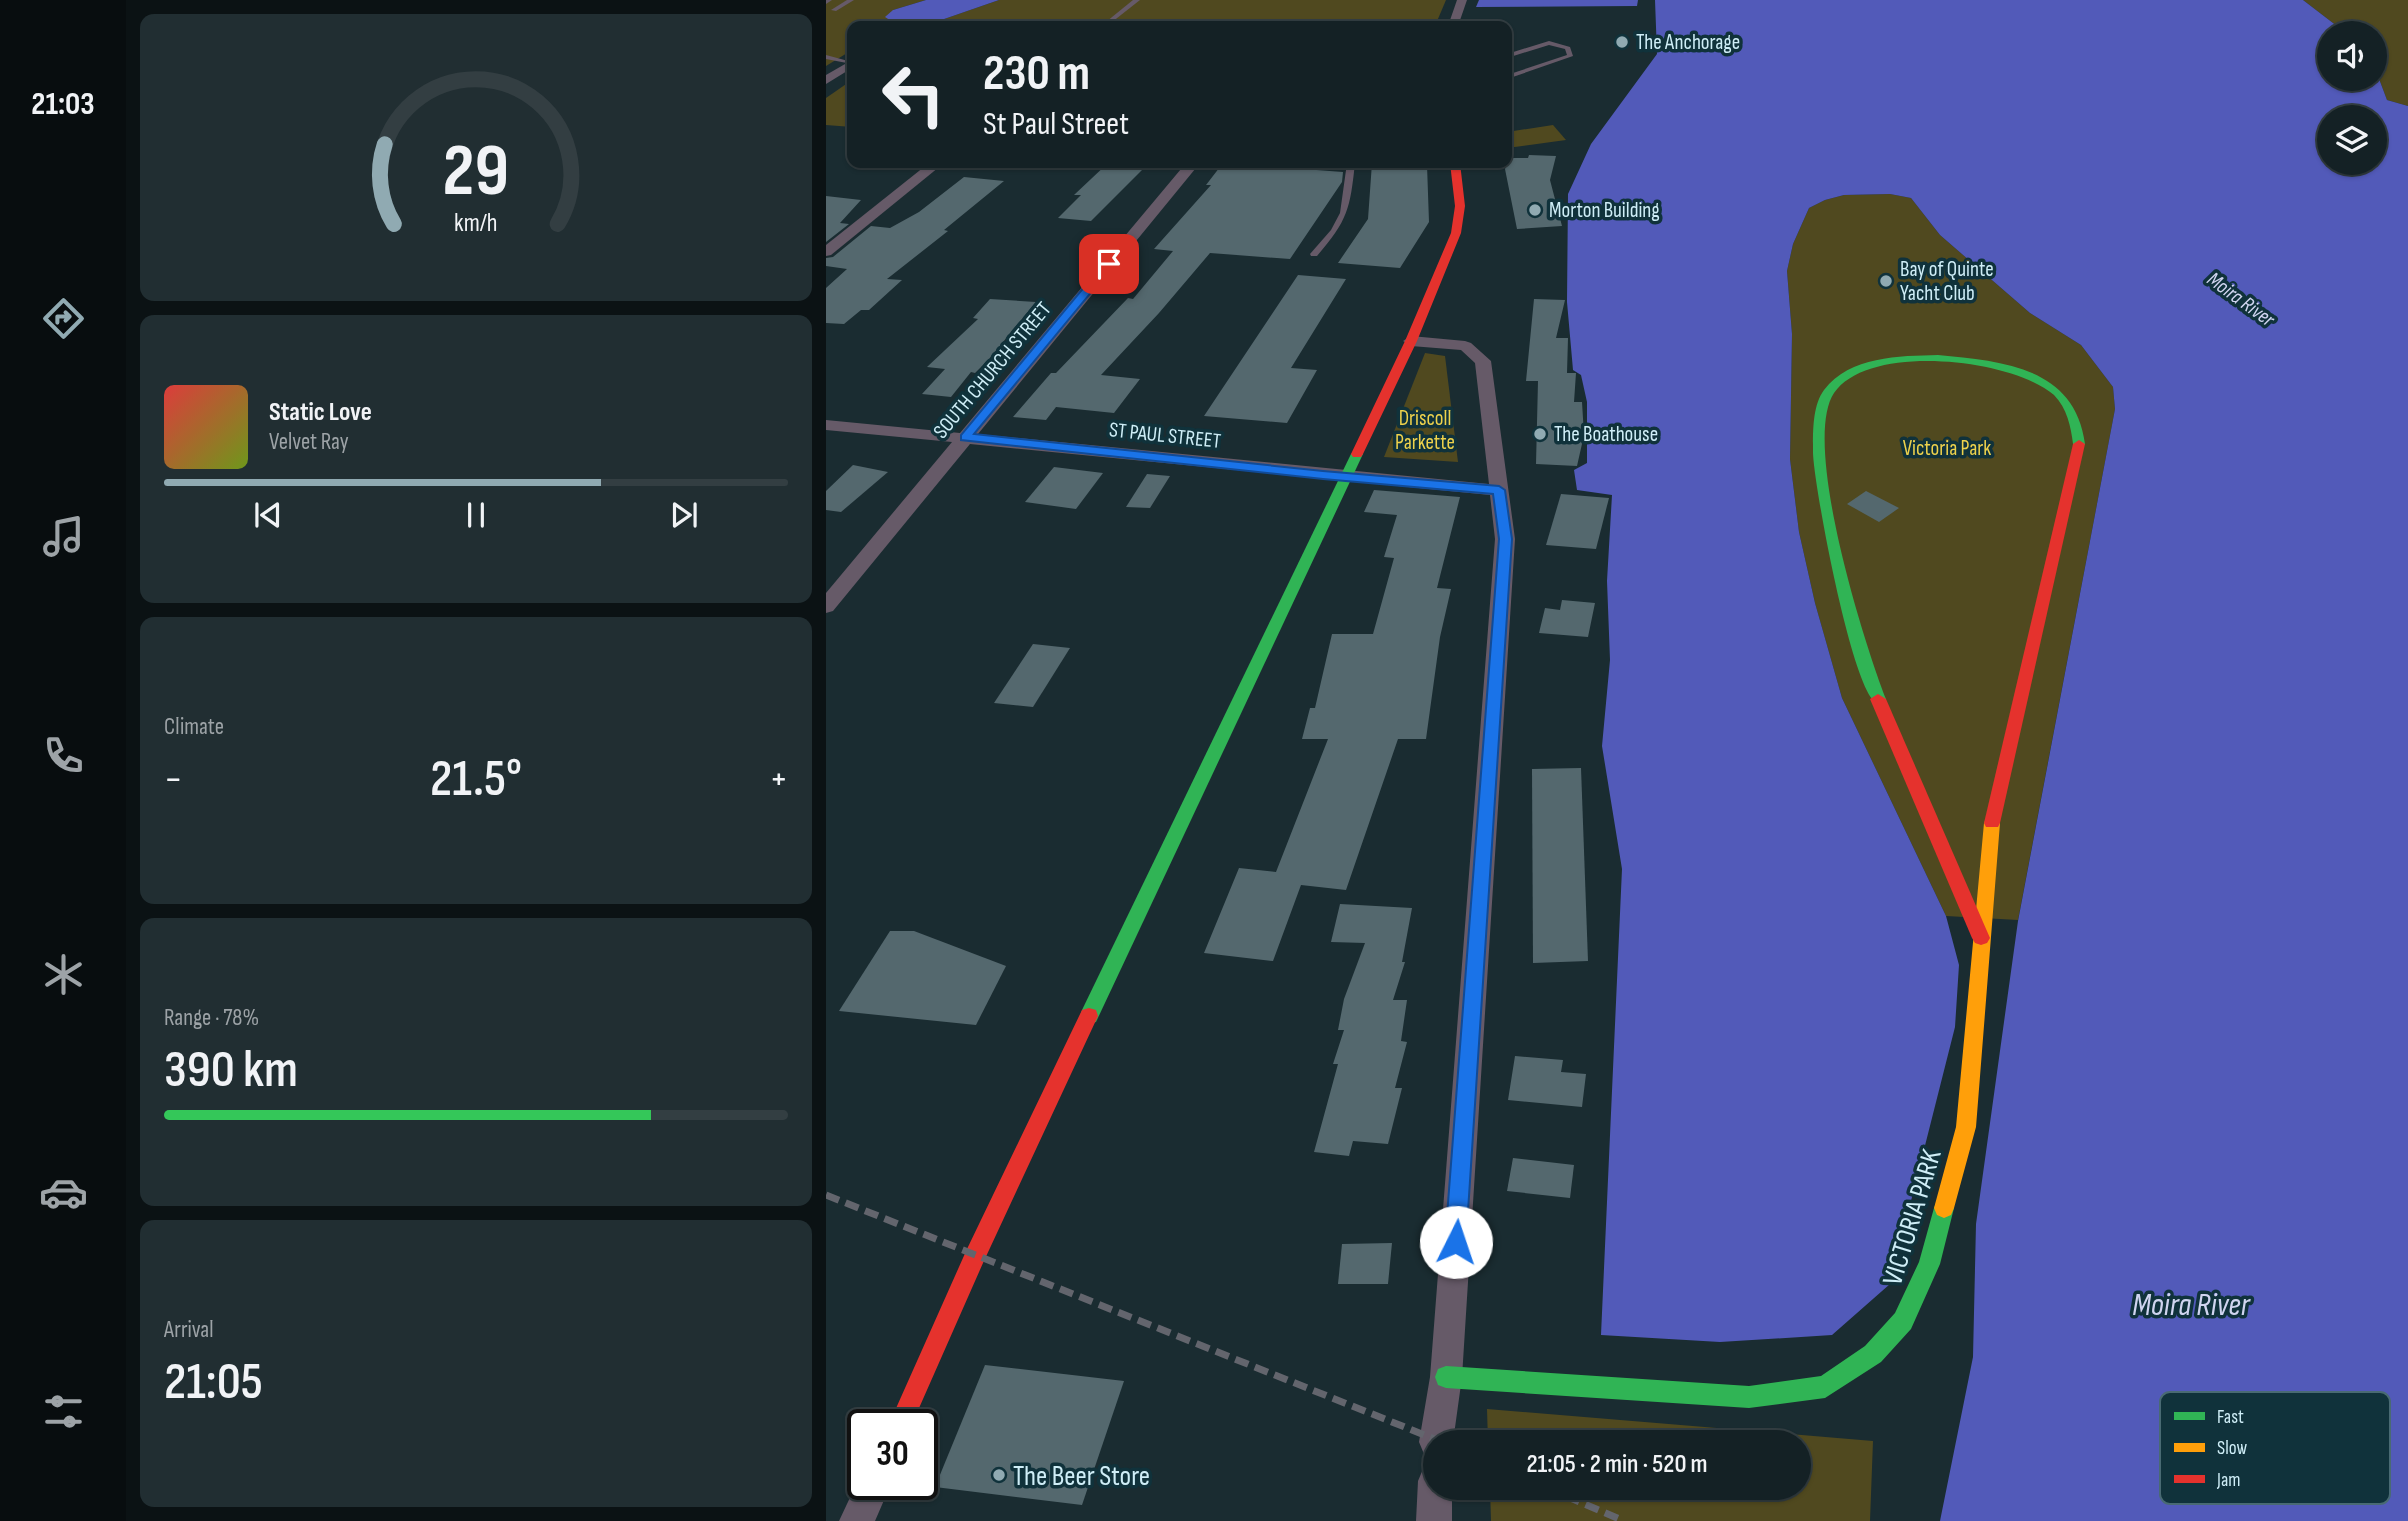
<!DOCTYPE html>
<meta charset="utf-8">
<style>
:root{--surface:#142125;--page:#212e32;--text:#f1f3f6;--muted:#9da3a7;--line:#333e42;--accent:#90aab2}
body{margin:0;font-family:"Sofia Sans Condensed",sans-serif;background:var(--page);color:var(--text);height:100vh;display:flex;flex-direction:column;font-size:26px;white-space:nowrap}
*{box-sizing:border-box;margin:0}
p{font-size:23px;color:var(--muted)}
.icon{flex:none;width:38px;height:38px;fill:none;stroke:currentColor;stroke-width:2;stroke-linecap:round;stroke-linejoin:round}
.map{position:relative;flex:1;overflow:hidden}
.drawer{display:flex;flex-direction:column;gap:14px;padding:14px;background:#0b1214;width:700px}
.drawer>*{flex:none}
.guide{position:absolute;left:21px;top:21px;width:665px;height:147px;border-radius:14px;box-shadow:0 2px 5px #0004,0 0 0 2px var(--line);background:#142125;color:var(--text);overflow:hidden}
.tools{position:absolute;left:1491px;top:21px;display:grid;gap:14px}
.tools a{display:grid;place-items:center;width:70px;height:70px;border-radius:50%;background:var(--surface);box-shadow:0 2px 5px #0004,0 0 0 2px var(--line);font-size:35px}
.speed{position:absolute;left:21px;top:1409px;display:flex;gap:14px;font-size:35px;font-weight:700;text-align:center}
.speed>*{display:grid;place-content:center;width:91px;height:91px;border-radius:50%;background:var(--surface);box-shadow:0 2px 5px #0004,0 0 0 2px var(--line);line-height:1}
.speed .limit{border:4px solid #111;border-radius:10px;background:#fff;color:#111}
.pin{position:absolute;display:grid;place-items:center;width:60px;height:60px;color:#fff;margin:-30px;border-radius:14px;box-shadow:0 4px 10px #0006}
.me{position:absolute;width:77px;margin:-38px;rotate:4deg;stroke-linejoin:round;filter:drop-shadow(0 0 5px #0008)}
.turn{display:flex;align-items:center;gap:24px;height:147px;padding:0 21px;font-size:32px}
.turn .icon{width:91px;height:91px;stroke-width:2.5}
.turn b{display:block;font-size:49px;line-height:60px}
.big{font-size:52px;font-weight:600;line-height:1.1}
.drawer .card{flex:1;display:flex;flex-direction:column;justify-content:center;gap:10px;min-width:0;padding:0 24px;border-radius:14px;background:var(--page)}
.drawer .dial{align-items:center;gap:0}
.dial svg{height:182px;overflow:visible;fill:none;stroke:var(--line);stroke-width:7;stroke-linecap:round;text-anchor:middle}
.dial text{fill:var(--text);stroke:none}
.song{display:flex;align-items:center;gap:21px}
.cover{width:84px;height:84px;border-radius:10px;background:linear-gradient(135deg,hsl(0 70% 55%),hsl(80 70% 35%))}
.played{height:7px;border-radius:4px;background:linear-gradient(90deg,var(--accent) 70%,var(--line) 70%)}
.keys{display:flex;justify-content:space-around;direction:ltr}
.heat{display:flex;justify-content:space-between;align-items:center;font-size:38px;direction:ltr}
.charge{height:10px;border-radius:5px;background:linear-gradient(90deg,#34c759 78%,var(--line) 0)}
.trip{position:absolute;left:597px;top:1430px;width:388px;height:70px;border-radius:35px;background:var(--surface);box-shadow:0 2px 5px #0004,0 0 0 2px var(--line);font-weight:600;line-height:70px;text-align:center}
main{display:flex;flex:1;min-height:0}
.tab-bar{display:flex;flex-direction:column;width:126px;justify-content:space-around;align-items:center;background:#080d0f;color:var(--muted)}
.tab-bar .icon{width:49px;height:49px}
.tab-bar .current{color:var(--accent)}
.tab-bar b{font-size:32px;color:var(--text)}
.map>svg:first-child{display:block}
.green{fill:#50491f}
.water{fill:#525ab9;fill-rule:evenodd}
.building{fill:#54686e}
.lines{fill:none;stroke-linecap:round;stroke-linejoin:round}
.lane{fill:#665a68;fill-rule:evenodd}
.street{fill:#665a68;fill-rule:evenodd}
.fast{fill:#30b455;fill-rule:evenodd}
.slow{fill:#ff9f0a;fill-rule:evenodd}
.jam{fill:#e5322d;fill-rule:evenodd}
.rail{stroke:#63656d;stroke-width:7;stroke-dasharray:14 7;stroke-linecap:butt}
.route{fill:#1a73e8;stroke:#114b97;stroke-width:2}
.poi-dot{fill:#90aab2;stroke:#10323b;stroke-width:2.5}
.labels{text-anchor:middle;stroke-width:7;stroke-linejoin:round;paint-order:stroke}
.far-poi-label{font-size:21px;fill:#cfeef7;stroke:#10323b;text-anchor:start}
.far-water-label{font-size:21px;font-style:italic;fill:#d0d5f0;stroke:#10323b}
.far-street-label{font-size:21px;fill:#cfeef7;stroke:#10323b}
.far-park-label{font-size:21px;fill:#eed24c;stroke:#10323b}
.near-street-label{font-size:28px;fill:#cfeef7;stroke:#10323b}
.near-poi-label{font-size:28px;fill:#cfeef7;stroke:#10323b;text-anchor:start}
.near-water-label{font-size:32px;font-style:italic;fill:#d0d5f0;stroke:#10323b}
.key{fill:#10323b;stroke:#496a73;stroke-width:2}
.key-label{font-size:19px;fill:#cfeef7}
</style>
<main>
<nav class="tab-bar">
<b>21:03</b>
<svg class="icon current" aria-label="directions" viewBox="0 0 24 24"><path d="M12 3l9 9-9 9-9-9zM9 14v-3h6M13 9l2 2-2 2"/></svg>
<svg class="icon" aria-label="music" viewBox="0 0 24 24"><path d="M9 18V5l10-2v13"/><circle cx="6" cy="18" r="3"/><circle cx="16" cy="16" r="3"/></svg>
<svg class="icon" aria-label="phone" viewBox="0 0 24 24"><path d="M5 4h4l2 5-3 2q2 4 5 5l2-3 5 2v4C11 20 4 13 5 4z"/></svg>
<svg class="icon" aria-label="climate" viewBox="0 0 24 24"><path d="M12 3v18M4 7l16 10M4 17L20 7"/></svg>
<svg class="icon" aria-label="car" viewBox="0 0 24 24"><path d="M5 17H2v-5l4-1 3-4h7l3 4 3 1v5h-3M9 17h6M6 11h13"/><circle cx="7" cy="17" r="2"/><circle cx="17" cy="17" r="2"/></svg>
<svg class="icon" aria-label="filters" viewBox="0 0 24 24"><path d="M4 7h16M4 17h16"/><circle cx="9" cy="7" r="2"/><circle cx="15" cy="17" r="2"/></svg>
</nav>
<section class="drawer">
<div class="card dial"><svg viewBox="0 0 100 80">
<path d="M14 69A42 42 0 1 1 86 69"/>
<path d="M14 69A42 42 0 0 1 10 34" stroke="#90aab2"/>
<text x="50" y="56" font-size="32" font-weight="700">29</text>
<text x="50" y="72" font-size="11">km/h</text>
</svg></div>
<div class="card">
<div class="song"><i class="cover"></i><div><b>Static Love</b><p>Velvet Ray</p></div></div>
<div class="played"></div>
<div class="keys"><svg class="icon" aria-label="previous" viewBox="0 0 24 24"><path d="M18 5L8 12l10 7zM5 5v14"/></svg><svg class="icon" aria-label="pause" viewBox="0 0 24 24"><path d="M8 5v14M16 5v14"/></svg><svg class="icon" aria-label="next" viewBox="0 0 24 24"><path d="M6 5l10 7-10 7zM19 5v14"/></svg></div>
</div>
<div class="card"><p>Climate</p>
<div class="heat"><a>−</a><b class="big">21.5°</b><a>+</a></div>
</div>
<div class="card"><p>Range · 78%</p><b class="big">390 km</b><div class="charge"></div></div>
<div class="card"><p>Arrival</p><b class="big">21:05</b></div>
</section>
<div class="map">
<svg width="1582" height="1521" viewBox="0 0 1582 1521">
<rect width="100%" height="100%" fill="#1a2c31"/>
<g class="green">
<path d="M0 0H100L67 10 73 26H26V50L0 66Z"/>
<path d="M173 0H620L609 26H98Z"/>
<path d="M1477 0H1582V106L1561 100 1549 68V33H1520Z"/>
<path d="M26 80V127L0 125V98Z"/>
<path d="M727 125 740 140 681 148V132Z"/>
<path d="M1064 194 1085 198 1114 235 1204 313 1255 345 1287 387 1289 409 1192 920 1120 916 1016 698 989 603 973 532 964 459 966 334 961 271 967 244 983 208 999 200 1018 195Z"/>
<path d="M599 353 619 356 632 462 558 457Z"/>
<path d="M661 1409 1047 1441 1044 1521H665L664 1488H973V1442H662Z"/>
</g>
<g class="water">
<path d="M100 0H173L98 26H73L59 17 67 10Z"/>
<path d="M653 0H812L811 6 650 7Z"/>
<path d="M829 0H1477L1520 33H1503V79H1549V68L1561 100 1582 106V1521H1114L1147 1357 1150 1224 1192 921 1289 409 1287 387 1255 345 1204 313 1114 235 1085 198 1064 194 1018 195 999 200 983 208 967 244 961 271 966 334 964 459 973 532 989 603 1016 698 1120 916 1133 965 1129 1027 1064 1284 1006 1335 894 1342 775 1335 796 869 776 746 784 660 781 581 786 495 751 490 748 470 761 463V402L755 375 747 370 741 302 742 194 765 144 831 54ZM1503 117H1549V163H1503Z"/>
</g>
<g class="building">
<path d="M703 155 730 156 724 180 736 226 691 229 679 169 683 158H702Z"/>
<path d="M282 163H323L265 221 232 218 255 195H248Z"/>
<path d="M397 163H441L438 166 517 172 516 182 464 259 384 253 333 313 275 375 314 379 288 413 230 407 220 420 187 417 225 373H230L302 298 307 299 347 251 328 249 385 185H380Z"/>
<path d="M546 163H600L601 165 603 222 574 268 512 263 542 219Z"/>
<path d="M138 177 178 181 118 230 122 231 61 279 76 280 43 310H35L18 324 0 323V288L21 269 0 266V258L7 257 45 226 64 228 93 212Z"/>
<path d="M0 196 35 200 14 223 23 224 0 242Z"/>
<path d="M472 275 520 279 465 368 491 370 461 423 378 416Z"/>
<path d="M164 299 210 302 163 359 149 373 145 372 125 397 96 394 119 369 101 367 152 319 147 318Z"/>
<path d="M708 299 739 300 730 338H742L741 373H750L748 402H756L758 435 751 466 710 464 712 381H700Z"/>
<path d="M27 465 62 472 15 512 0 510V491Z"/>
<path d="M228 467 277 473 250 509 199 502Z"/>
<path d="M321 474 344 476 324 508 300 507Z"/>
<path d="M548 490 634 497 611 588 625 589 614 637 600 739H572L520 890 475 885 447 961 378 953 413 868 450 872 502 739H476L484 708H489L506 634H547L568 558 558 557 571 515 538 512Z"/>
<path d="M1040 491 1073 508 1053 522 1021 504Z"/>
<path d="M735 494 783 498 770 549 720 545Z"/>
<path d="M736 600 769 603 762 637 713 633 719 608 734 610Z"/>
<path d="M207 644 244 648 207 707 168 703Z"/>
<path d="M755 768 762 961 707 963 706 769Z"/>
<path d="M514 904 586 908 576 962H579L567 1000H581L575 1041 581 1042 569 1088H576L562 1144 527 1141 523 1156 488 1152 512 1064H507L518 1030H512L518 999 539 943 505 942Z"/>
<path d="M64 931H88L180 966 150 1025 13 1011Z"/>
<path d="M689 1056 737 1060 735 1072 760 1074 756 1107 682 1100Z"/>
<path d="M687 1158 748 1165 744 1198 681 1191Z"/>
<path d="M566 1243 562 1284H512L516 1244Z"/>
<path d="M159 1365 298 1381 256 1505 109 1487Z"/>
</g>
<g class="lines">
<g class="lane">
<path d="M0 0H6L0 4Z"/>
<path d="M21 0H28L10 11 5 10Z"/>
<path d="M307 0H314L281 26H275Z"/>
<path d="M723 41 744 47 747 56 681 79V75L741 55 739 49 723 45 681 58V54Z"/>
<path d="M0 55 26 62V64L0 59Z"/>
<path d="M521 163H529C524 209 522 220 491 256H485L484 254 505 230 514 213Z"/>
</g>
<g class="street">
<path d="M631 0H641L632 26H622Z"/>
<path d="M26 60V68L0 84V75Z"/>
<path d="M103 163H118L5 255 0 256V245Z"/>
<path d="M360 163H374L152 434 663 484 649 363 635 350 585 346 577 341 585 336 639 341 645 343 665 361 689 539 636 1377 627 1442H609V1458L598 1454 593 1442 604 1377 669 539 664 495 144 444 7 611 0 613V593L126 442 0 430V420L134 433Z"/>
<path d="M609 1464V1488H626V1521H590L592 1481 597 1469Z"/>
<path d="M36 1472 37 1484H65L49 1521H13Z"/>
</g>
<g class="fast">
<path d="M1112 355C1176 361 1249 367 1259 444L1253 448 1247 444C1245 427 1241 408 1228 395 1187 359 1043 342 1008 393 975 443 1038 643 1060 699L1052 704C1027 697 988 486 987 453 987 434 986 406 998 390 1024 356 1073 356 1112 355Z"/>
<path d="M531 450 537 454 270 1022 263 1024 256 1022 254 1016 256 1010 525 454Z"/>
<path d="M1118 1198 1125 1201 1128 1208 1114 1264 1085 1329 1055 1362 999 1398 923 1408 620 1388 612 1385 609 1377 612 1369 620 1366 923 1386 995 1376 1039 1346 1069 1313 1093 1262 1108 1208 1111 1201Z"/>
</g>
<path class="slow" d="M1166 817 1172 819 1174 823 1150 1127 1128 1208 1125 1215 1118 1218 1111 1215 1108 1208 1130 1127 1158 823 1160 819Z"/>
<g class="jam">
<path d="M624 163H634L639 206 635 233 591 341 537 454 535 457H527L525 454 579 341 625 233 629 206Z"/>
<path d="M1253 440 1259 444 1174 823 1172 827H1160L1158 823 1247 444Z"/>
<path d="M1052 694 1060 699 1164 938 1161 943 1155 945 1149 943 1146 938 1044 699Z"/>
<path d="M263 1008 270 1010 272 1016 157 1263 86 1424H63L141 1249 256 1010Z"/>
</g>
<g class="rail">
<path d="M0 1195 616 1442"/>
<path d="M721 1488 798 1521"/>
</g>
</g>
<path class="route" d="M283 261 287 262V266L148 434 497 471 673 486 679 490 686 539 640 1242 637 1250 630 1253 622 1250 619 1242 673 539 667 494 497 479 135 440V435L279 262Z"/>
<g class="poi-dot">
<circle cx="796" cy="42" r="7"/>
<circle cx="709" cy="210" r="7"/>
<circle cx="1060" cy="281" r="7"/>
<circle cx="714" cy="434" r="7"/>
<circle cx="173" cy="1475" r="7"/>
</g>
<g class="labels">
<g class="far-poi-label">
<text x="810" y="49">The Anchorage</text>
<text x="723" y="217">Morton Building</text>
<text x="1074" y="276">Bay of Quinte<tspan x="1074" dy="24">Yacht Club</tspan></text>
<text x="728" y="441">The Boathouse</text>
</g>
<g class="far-water-label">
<text transform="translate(1415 299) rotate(36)" y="7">Moira River</text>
</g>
<g class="far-street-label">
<text transform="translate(166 370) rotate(-50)" y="7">SOUTH CHURCH STREET</text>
<text transform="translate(339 435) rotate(6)" y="7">ST PAUL STREET</text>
</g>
<g class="far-park-label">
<text x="599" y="425">Driscoll<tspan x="599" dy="24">Parkette</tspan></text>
<text x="1121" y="455">Victoria Park</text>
</g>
<g class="near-street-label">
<text transform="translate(1085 1217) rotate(-73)" y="10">VICTORIA PARK</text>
</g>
<g class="near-poi-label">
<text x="187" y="1485">The Beer Store</text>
</g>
<g class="near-water-label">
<text x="1365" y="1315">Moira River</text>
</g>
</g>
<rect x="1334" y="1392" width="230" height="112" rx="10" class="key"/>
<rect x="1348" y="1412" width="31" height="8" fill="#30b455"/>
<rect x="1348" y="1443" width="31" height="9" fill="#ff9f0a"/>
<rect x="1348" y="1475" width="31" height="8" fill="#e5322d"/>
<g class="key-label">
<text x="1391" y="1423">Fast</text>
<text x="1391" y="1454">Slow</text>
<text x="1391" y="1486">Jam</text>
</g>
</svg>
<div class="tools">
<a><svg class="icon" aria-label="sound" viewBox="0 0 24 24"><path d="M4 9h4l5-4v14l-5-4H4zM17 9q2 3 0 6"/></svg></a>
<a><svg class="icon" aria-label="layers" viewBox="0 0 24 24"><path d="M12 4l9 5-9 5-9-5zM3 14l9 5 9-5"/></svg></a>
</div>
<div class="speed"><div class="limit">30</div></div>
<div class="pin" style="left:283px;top:264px;background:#d93025"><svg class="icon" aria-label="arrive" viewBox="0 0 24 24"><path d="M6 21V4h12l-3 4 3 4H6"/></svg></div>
<svg class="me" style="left:630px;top:1242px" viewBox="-20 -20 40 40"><circle r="19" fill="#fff"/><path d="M0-13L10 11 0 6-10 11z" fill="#1a73e8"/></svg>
<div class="trip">21:05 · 2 min · 520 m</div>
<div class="guide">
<div class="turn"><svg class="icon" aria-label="left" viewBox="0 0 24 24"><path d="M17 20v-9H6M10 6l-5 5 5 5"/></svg><div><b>230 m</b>St Paul Street</div></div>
</div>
</div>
</main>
